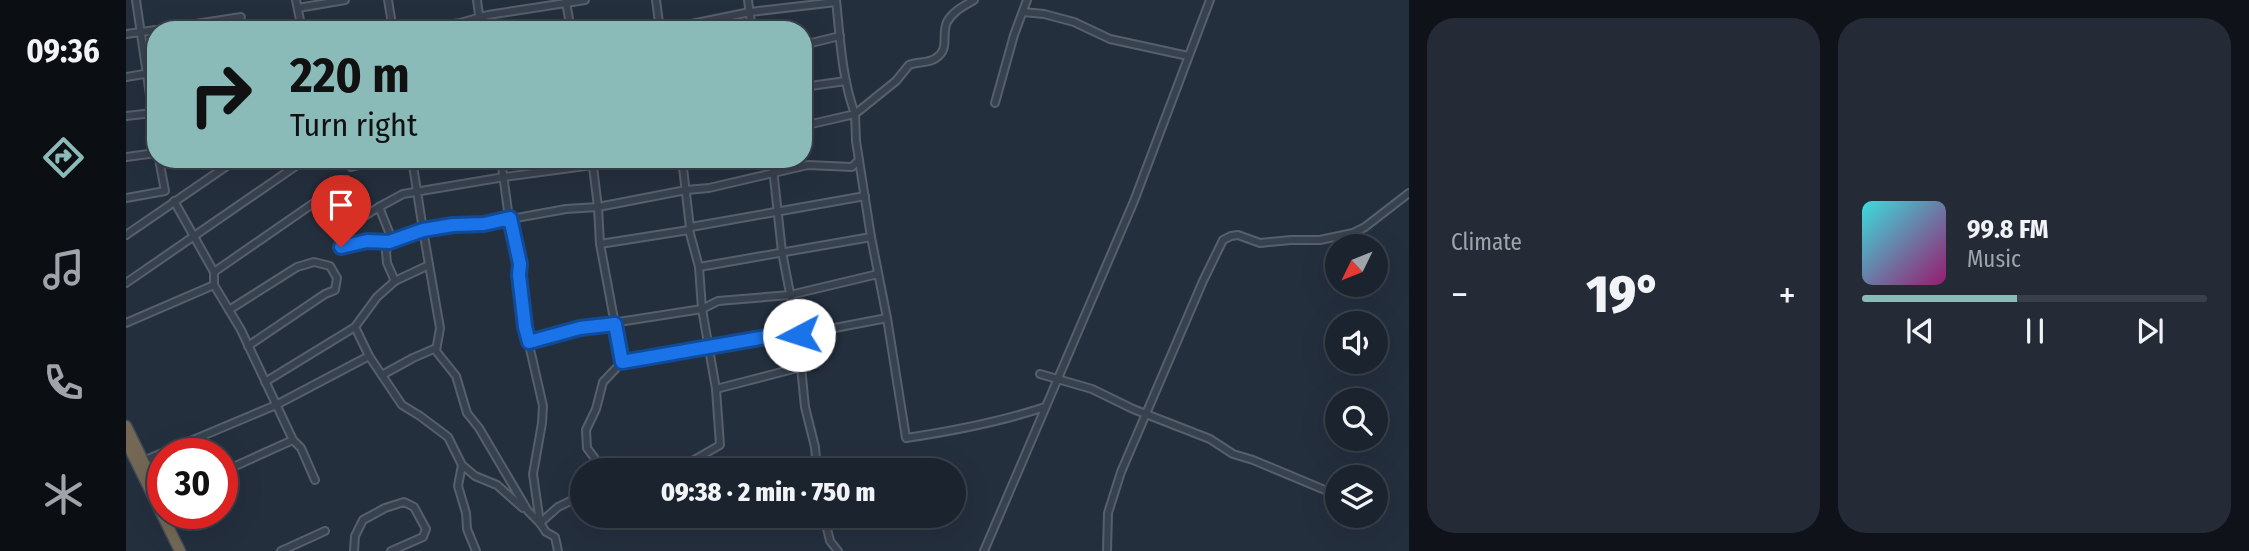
<!DOCTYPE html>
<meta charset="utf-8">
<style>
:root{--surface:#1b232e;--page:#242b36;--text:#f1f3f6;--muted:#a0a4aa;--line:#39404a;--accent:#8bbbb9}
body{margin:0;font-family:"Fira Sans Condensed",sans-serif;background:var(--page);color:var(--text);height:100vh;display:flex;flex-direction:column;font-size:26px;white-space:nowrap}
*{box-sizing:border-box;margin:0}
p{font-size:23px;color:var(--muted)}
.icon{flex:none;width:38px;height:38px;fill:none;stroke:currentColor;stroke-width:2;stroke-linecap:round;stroke-linejoin:round}
.map{position:relative;flex:1;overflow:hidden}
.drawer{display:flex;flex-direction:column;gap:18px;padding:18px;background:#0f1319;width:840px}
.drawer>*{flex:none}
.top-card{position:absolute;left:21px;top:21px;width:665px;height:147px;border-radius:28px;box-shadow:0 7px 28px #0002,0 0 0 2px var(--line);background:#8bbbb9;color:#111;overflow:hidden}
.needle{width:46px;rotate:227deg}
.buttons{position:absolute;left:1199px;top:234px;display:grid;gap:14px}
.buttons a{display:grid;place-items:center;width:63px;height:63px;border-radius:50%;background:var(--surface);box-shadow:0 7px 28px #0002,0 0 0 2px var(--line);font-size:35px}
.speed{position:absolute;left:21px;top:438px;display:flex;gap:14px;font-size:35px;font-weight:700;text-align:center}
.speed>*{display:grid;place-content:center;width:91px;height:91px;border-radius:50%;background:var(--surface);box-shadow:0 7px 28px #0002,0 0 0 2px var(--line);line-height:1}
.speed .limit{border:10px solid #d22;background:#fff;color:#111}
.pin{position:absolute;display:grid;place-items:center;width:60px;height:60px;color:#fff;margin:-72px -30px;border-radius:50% 50% 50% 0;rotate:-45deg;box-shadow:0 0 7px #0007}
.pin .icon{rotate:45deg}
.me{position:absolute;width:77px;margin:-38px;rotate:265deg;stroke-linejoin:round;filter:drop-shadow(0 0 5px #0008)}
.turn{display:flex;align-items:center;gap:24px;height:147px;padding:0 28px;font-size:32px}
.turn .icon{width:91px;height:91px;stroke-width:2.5}
.turn b{display:block;font-size:49px;line-height:60px}
.big{font-size:52px;font-weight:800;line-height:1.1}
.drawer .tile{flex:1;display:flex;flex-direction:column;justify-content:center;gap:10px;min-width:0;padding:0 24px;border-radius:28px;background:var(--page)}
.song{display:flex;align-items:center;gap:21px}
.cover{width:84px;height:84px;border-radius:10px;background:linear-gradient(135deg,hsl(180 70% 55%),hsl(320 70% 35%))}
.played{height:7px;border-radius:4px;background:linear-gradient(90deg,var(--accent) 45%,var(--line) 45%)}
.keys{display:flex;justify-content:space-around;direction:ltr}
.heat{display:flex;justify-content:space-between;align-items:center;font-size:38px;direction:ltr}
.drawer .tiles{flex:1;display:grid;gap:18px;grid-template-columns:repeat(2,1fr)}
.trip{position:absolute;left:444px;top:458px;width:396px;height:70px;border-radius:35px;background:var(--surface);box-shadow:0 7px 28px #0002,0 0 0 2px var(--line);font-weight:800;line-height:70px;text-align:center}
main{display:flex;flex:1;min-height:0}
.tabs{display:flex;flex-direction:column;width:126px;justify-content:space-around;align-items:center;background:#0b0e12;color:var(--muted)}
.tabs .icon{width:49px;height:49px}
.tabs .current{color:var(--accent)}
.tabs b{font-size:32px;color:var(--text)}
.map>svg:first-child{display:block}
.lines{fill:none;stroke-linecap:round;stroke-linejoin:round}
.minor-casing{stroke:#565f6c;stroke-width:10}
.highway-casing{stroke:#434c59;stroke-width:13}
.minor{stroke:#38414e;stroke-width:6}
.highway{stroke:#746855;stroke-width:10}
.route-casing{stroke:#114b97;stroke-width:18}
.route{stroke:#1a73e8;stroke-width:12}
</style>
<main>
<nav class="tabs">
<b>09:36</b>
<svg class="icon current" aria-label="directions" viewBox="0 0 24 24"><path d="M12 3l9 9-9 9-9-9zM9 14v-3h6M13 9l2 2-2 2"/></svg>
<svg class="icon" aria-label="music" viewBox="0 0 24 24"><path d="M9 18V5l10-2v13"/><circle cx="6" cy="18" r="3"/><circle cx="16" cy="16" r="3"/></svg>
<svg class="icon" aria-label="phone" viewBox="0 0 24 24"><path d="M5 4h4l2 5-3 2q2 4 5 5l2-3 5 2v4C11 20 4 13 5 4z"/></svg>
<svg class="icon" aria-label="climate" viewBox="0 0 24 24"><path d="M12 3v18M4 7l16 10M4 17L20 7"/></svg>
</nav>
<div class="map">
<svg width="1283" height="551" viewBox="0 0 1283 551">
<rect width="100%" height="100%" fill="#242f3e"/>
<g class="lines">
<g class="minor-casing">
<g id="minor">
<path d="M10 0 30 136"/>
<path d="M170 0 176 30"/>
<path d="M262 0 267 30"/>
<path d="M351 0 355 30"/>
<path d="M530 0 534 30"/>
<path d="M622 0 626 30"/>
<path d="M440 2 445 30"/>
<path d="M172 8 219 0"/>
<path d="M897 12 918 14 948 22 984 39 1062 56"/>
<path d="M31 30 115 17"/>
<path d="M294 30 334 23 362 15 459 0"/>
<path d="M536 30 624 12 710 2"/>
<path d="M0 34 30 30"/>
<path d="M677 45 714 36"/>
<path d="M0 77 30 72"/>
<path d="M677 87 720 81"/>
<path d="M869 103 888 35 901 0"/>
<path d="M0 116 27 113"/>
<path d="M677 126 729 114C716 79 714 38 710 0"/>
<path d="M0 157 30 153"/>
<path d="M220 159 225 167 256 159"/>
<path d="M286 159 297 230 327 225 357 224 440 209 472 207 560 190 583 188 682 165 726 167 733 160"/>
<path d="M375 159 384 226 394 264 393 275 399 327 417 406 416 423 407 474 414 523"/>
<path d="M466 159 472 207 474 244"/>
<path d="M556 159 564 228"/>
<path d="M646 159 656 252 672 335 761 318 745 237"/>
<path d="M0 198 39 191 33 159"/>
<path d="M48 201 88 272V285L115 330 167 440 175 448 189 480"/>
<path d="M253 207 277 194 378 177 467 165 492 159"/>
<path d="M221 227 253 207 265 237 260 252 261 263 269 281"/>
<path d="M565 227 739 196"/>
<path d="M0 235 111 159"/>
<path d="M216 246 254 240 263 242 297 230 314 328 310 351 330 376 341 413 353 428 402 511 414 523 420 532 429 537 432 551"/>
<path d="M88 272 221 180"/>
<path d="M0 283 180 159"/>
<path d="M103 310 171 267 188 262 204 266 211 278 209 290 199 294 122 346"/>
<path d="M761 318 780 438C827 431 874 422 919 407"/>
<path d="M0 323 88 285"/>
<path d="M229 327 243 356 276 405 294 416 322 437 336 465 349 476 371 485 397 508"/>
<path d="M403 342 454 328 576 309 592 301 664 295 752 274"/>
<path d="M496 362 652 335H672L675 367 590 389"/>
<path d="M675 367 679 407 689 447 691 471"/>
<path d="M914 374 966 389 1007 409 1084 439 1107 454 1127 460 1206 493"/>
<path d="M256 375 287 358 310 348"/>
<path d="M139 382 229 327 251 297 269 281 303 265"/>
<path d="M17 461 150 405 243 356"/>
<path d="M336 465 332 486 340 513 341 529 350 551"/>
<path d="M478 471 461 448 460 430 470 409 477 382 496 362 474 244 563 230 573 267 745 237 730 141 729 114 770 81 783 65C791 61 802 64 810 58 824 49 815 35 821 22 827 11 838 6 848 0"/>
<path d="M549 471 594 445 590 389 576 309 573 267"/>
<path d="M96 472 167 440"/>
<path d="M35 499 37 498"/>
<path d="M698 516 704 541 712 551"/>
<path d="M414 523 432 507 457 495"/>
<path d="M155 551 199 531"/>
<path d="M228 551 229 536 237 520 259 508 278 502 288 507 300 529 297 537 265 551"/>
<path d="M858 551 1008 201 1084 0"/>
<path d="M981 551 982 513 995 472 1077 281 1097 240 1105 236 1112 235 1134 243 1165 240H1194L1227 233 1239 227 1283 193"/>
</g>
</g>
<g class="highway-casing">
<g id="highway">
<path d="M0 426 25 477"/>
<path d="M0 441 54 551"/>
</g>
</g>
<use href="#minor" class="minor"/>
<use href="#highway" class="highway"/>
</g>
<g class="lines">
<g class="route-casing">
<path id="route" d="M215 247 241 241 263 242 297 230 327 225 358 224 384 218 394 264 393 275 399 327 403 342 454 328 489 324 496 362 652 335H673"/>
</g>
<use href="#route" class="route"/>
</g>
</svg>
<div class="buttons">
<a><svg class="needle" viewBox="-14 -14 28 28"><path d="M0-13l5 13h-10z" fill="#e53935"/><path d="M0 13l5-13h-10z" fill="#a0a4aa"/></svg></a>
<a><svg class="icon" aria-label="sound" viewBox="0 0 24 24"><path d="M4 9h4l5-4v14l-5-4H4zM17 9q2 3 0 6"/></svg></a>
<a><svg class="icon" aria-label="search" viewBox="0 0 24 24"><circle cx="10" cy="10" r="6"/><path d="M15 15l6 6"/></svg></a>
<a><svg class="icon" aria-label="layers" viewBox="0 0 24 24"><path d="M12 4l9 5-9 5-9-5zM3 14l9 5 9-5"/></svg></a>
</div>
<div class="speed"><div class="limit">30</div></div>
<div class="pin" style="left:215px;top:247px;background:#d93025"><svg class="icon" aria-label="arrive" viewBox="0 0 24 24"><path d="M6 21V4h12l-3 4 3 4H6"/></svg></div>
<svg class="me" style="left:673px;top:335px" viewBox="-20 -20 40 40"><circle r="19" fill="#fff"/><path d="M0-13L10 11 0 6-10 11z" fill="#1a73e8"/></svg>
<div class="trip">09:38 · 2 min · 750 m</div>
<div class="top-card">
<div class="turn"><svg class="icon" aria-label="right" viewBox="0 0 24 24"><path d="M7 20v-9h11M14 6l5 5-5 5"/></svg><div><b>220 m</b>Turn right</div></div>
</div>
</div>
<section class="drawer">
<div class="tiles">
<div class="tile"><p>Climate</p>
<div class="heat"><a>−</a><b class="big">19°</b><a>+</a></div>
</div>
<div class="tile">
<div class="song"><i class="cover"></i><div><b>99.8 FM</b><p>Music</p></div></div>
<div class="played"></div>
<div class="keys"><svg class="icon" aria-label="previous" viewBox="0 0 24 24"><path d="M18 5L8 12l10 7zM5 5v14"/></svg><svg class="icon" aria-label="pause" viewBox="0 0 24 24"><path d="M8 5v14M16 5v14"/></svg><svg class="icon" aria-label="next" viewBox="0 0 24 24"><path d="M6 5l10 7-10 7zM19 5v14"/></svg></div>
</div>
</div>
</section>
</main>
